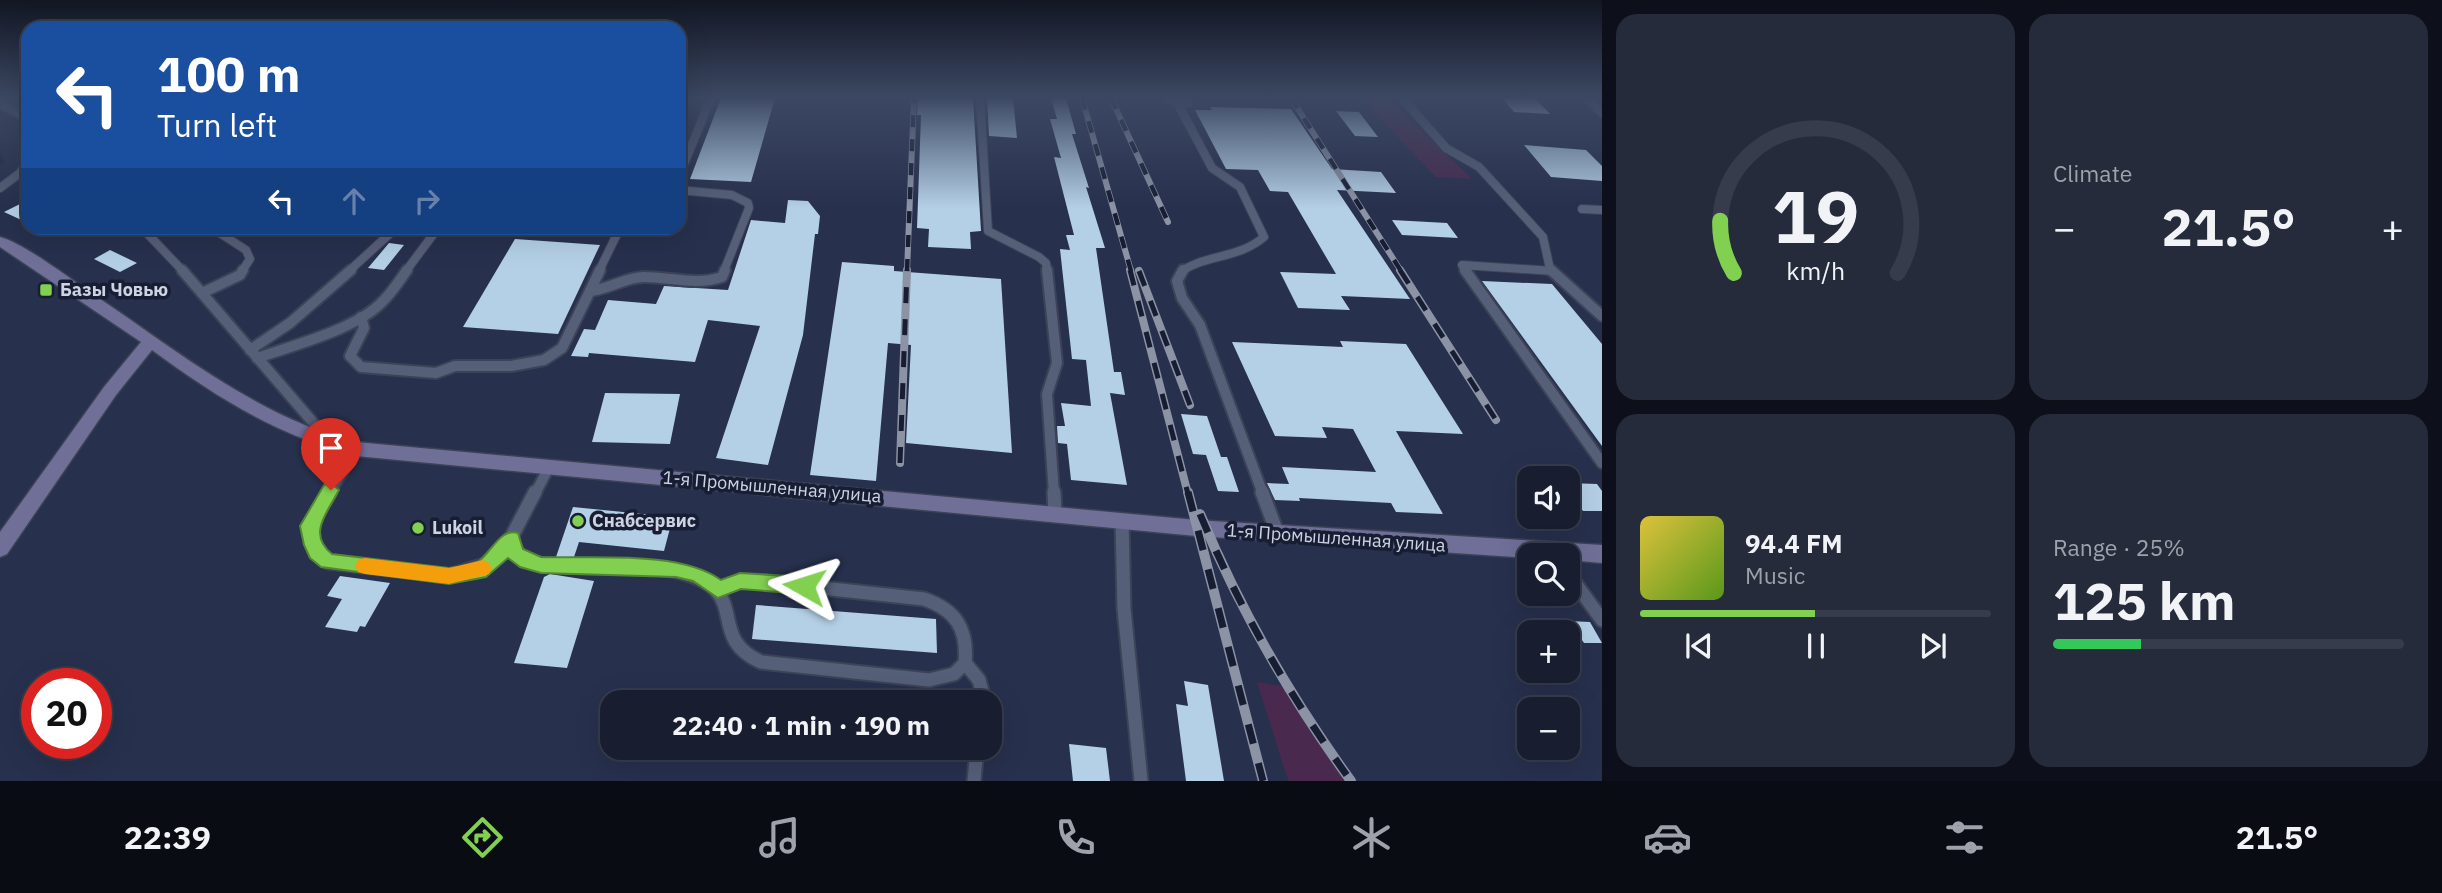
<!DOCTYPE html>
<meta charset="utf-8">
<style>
:root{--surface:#181e2f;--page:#252b3b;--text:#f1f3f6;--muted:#9fa2aa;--line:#363c4b;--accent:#81d050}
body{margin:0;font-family:"IBM Plex Sans",sans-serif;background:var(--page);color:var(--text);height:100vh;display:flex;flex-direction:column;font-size:26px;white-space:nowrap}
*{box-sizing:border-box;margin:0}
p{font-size:23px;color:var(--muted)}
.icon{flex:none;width:38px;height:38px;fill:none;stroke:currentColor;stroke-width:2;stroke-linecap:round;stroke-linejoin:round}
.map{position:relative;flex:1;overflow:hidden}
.side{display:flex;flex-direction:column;gap:14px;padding:14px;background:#0d101a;width:840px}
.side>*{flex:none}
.hud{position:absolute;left:21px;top:21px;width:665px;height:214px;border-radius:21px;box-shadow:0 7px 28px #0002,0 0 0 2px var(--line);background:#1a4fa0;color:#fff;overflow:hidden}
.tools{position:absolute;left:1517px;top:466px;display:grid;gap:14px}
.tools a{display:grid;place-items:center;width:63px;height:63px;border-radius:14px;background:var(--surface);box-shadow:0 7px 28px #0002,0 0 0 2px var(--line);font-size:35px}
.speed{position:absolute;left:21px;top:668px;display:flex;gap:14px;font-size:35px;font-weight:700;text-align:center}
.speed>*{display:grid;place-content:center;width:91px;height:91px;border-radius:50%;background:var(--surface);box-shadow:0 7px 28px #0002,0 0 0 2px var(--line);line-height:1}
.speed .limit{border:10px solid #d22;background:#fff;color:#111}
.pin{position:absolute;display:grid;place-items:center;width:60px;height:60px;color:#fff;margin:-72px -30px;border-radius:50% 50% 50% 0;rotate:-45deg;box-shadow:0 0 7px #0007}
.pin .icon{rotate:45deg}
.me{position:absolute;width:77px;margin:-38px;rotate:276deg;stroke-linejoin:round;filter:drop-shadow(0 0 5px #0008)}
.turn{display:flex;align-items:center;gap:24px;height:147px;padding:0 21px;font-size:32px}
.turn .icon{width:91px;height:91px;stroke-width:2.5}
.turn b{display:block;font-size:49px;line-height:60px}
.lanes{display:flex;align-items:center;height:66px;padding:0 21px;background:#0003;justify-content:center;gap:35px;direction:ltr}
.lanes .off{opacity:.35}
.big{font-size:52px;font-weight:700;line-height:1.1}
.side .widget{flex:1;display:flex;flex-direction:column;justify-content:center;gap:10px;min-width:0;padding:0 24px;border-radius:21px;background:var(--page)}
.side .dial{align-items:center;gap:0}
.dial svg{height:182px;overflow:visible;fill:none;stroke:var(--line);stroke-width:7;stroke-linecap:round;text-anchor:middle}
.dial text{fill:var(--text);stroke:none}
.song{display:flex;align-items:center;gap:21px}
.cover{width:84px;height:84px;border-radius:10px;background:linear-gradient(135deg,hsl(50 70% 55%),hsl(90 70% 35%))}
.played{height:7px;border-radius:4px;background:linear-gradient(90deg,var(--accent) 50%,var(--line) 50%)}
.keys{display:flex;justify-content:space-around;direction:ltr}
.heat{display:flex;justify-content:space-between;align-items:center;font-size:38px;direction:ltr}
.charge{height:10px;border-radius:5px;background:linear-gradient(90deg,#34c759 25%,var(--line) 0)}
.side .tiles{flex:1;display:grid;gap:14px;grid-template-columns:repeat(2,1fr)}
.trip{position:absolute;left:600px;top:690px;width:402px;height:70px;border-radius:21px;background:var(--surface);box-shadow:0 7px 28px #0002,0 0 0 2px var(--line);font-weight:700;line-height:70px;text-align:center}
.dock{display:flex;height:112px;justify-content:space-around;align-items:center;background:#0a0c13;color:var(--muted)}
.dock .icon{width:49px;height:49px}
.dock .active{color:var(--accent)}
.dock b{font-size:32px;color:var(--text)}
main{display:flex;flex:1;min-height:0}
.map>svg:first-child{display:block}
.built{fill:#27304d;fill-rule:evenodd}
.green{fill:#492a4e}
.building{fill:#b4d0e6}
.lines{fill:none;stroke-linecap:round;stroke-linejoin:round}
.lane-far2-casing{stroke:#3d4356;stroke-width:10}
.lane-far1-casing{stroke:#3d4356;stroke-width:14}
.lane-casing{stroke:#3d4356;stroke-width:17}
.secondary-casing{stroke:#3d4356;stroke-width:3}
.lane-far2{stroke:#555f78;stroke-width:8}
.lane-far1{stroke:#555f78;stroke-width:10}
.lane{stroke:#555f78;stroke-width:13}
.secondary{fill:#6f6f98;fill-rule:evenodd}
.rail-far2-casing{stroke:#8c93a5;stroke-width:6}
.rail-far1-casing{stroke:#8c93a5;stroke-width:8}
.rail-casing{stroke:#8c93a5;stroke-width:10}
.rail-far2{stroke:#171e34;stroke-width:4.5;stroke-dasharray:12;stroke-linecap:butt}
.rail-far1{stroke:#171e34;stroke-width:5;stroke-dasharray:16;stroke-linecap:butt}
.rail{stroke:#171e34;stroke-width:7;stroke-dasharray:20;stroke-linecap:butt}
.route{fill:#81d050;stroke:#548734;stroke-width:2}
.slow{fill:#f59e0b}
.poi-dot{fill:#81d050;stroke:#171e34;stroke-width:2.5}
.labels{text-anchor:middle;stroke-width:7;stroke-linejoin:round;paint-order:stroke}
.poi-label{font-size:18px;font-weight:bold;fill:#cdd3e2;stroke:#171e34;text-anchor:start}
.street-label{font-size:18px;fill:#cdd3e2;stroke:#171e34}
</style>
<main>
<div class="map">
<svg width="1602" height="781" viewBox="0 0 1602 781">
<rect width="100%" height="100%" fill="#20283f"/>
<path class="built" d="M0 98H28V228H679V98H1360L1471 179 1388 98H1602V781H1351L1319 739 1258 682 1288 781H0V165L5 162 0 155ZM1530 478H1568V516H1530ZM1530 555H1568V593H1530ZM1530 632H1568V670H1530ZM37 684H96V744H37ZM612 702H990V747H612ZM1530 709H1568V747H1530Z"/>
<g class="green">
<path d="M1360 98H1388L1472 179 1436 177Z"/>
<path d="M1257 682 1283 686 1351 781H1288Z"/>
</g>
<g class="building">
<path d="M721 98H775L751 182 690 179Z"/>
<path d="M918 98H973L981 231 970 232 971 249 928 247 929 229 917 228 921 115H917Z"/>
<path d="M987 98H1013L1017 138 989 136Z"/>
<path d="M1051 98H1066L1076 134H1072L1089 188 1086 187 1105 248H1096L1114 372H1121L1125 395 1110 393 1127 485 1071 480 1067 444 1058 443 1057 426H1065L1061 403 1091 406 1086 360 1072 359 1060 249 1070 250 1066 235H1074L1054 157 1061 158 1050 119H1057Z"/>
<path d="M1502 98H1535L1550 114 1514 112Z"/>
<path d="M1210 107 1291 109 1332 169 1381 172 1396 193 1337 190 1410 299 1341 296 1350 310 1298 308 1280 272 1336 274 1288 192 1270 191 1258 170 1226 169 1195 110H1212Z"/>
<path d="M1336 111 1359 112 1378 137 1355 136Z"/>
<path d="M1524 145 1586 150 1602 166V181L1551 177Z"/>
<path d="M28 200V223L4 212Z"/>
<path d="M788 200 808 201 820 216 818 234H815L803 335 768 465 716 458 760 326 708 320 695 362 589 353 588 357 571 356 584 329 595 330 608 300 656 304 664 286 728 290 751 220 785 223Z"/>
<path d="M1392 220 1447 223 1458 238 1402 235Z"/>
<path d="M515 239 600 245 558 334 463 327Z"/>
<path d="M389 243 404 245 384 270 368 268Z"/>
<path d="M110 250 137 263 120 272 94 259Z"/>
<path d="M842 262 894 266V271L1001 279 1012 453 906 443 911 345 888 343 876 481 810 475Z"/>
<path d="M1482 281 1552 284 1602 344V446Z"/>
<path d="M1340 341 1406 344 1463 434 1396 431 1443 514 1396 512 1391 503 1299 498 1300 501 1275 500 1267 483 1289 484 1282 467 1376 472 1353 429 1322 427 1327 438 1275 436 1232 342 1343 347Z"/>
<path d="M605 393 680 394 670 444 592 442Z"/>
<path d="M1181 414 1207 416 1221 457H1227L1239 492 1218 491 1206 455 1193 454Z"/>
<path d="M1568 483 1597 484 1602 491V511H1583L1568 490Z"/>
<path d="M573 507 673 517 664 551 579 542 574 557H556Z"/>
<path d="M550 574 594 581 567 668 514 663 544 577Z"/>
<path d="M340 576 390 583 365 627 360 626 357 632 325 627 342 599 327 596Z"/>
<path d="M756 605 936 619 937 653 752 639Z"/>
<path d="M1569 621 1590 622 1602 643H1584Z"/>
<path d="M1184 681 1208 685 1224 781H1186L1176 704 1188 706Z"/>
<path d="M1069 744 1106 748 1110 781H1073Z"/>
</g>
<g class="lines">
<g class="lane-far2-casing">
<g id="lane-far2">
<path d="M980 98 988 231 1039 257 1046 263 1047 271"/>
<path d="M1168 98 1178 104 1188 103 1187 98"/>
<path d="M1402 98 1446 148 1479 167 1543 237 1550 269"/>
<path d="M1587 98 1602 113"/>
<path d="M0 104 28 119"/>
<path d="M1178 104 1212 168 1240 187 1264 237C1238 259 1207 254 1182 271"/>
<path d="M679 176 711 98"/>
<path d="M0 188 20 173 28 161"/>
<path d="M679 190 732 195 748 203 749 208 724 271"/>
<path d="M1582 209 1602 210"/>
<path d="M142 228 183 271"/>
<path d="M212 228 246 250 250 259 242 271"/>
<path d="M537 228 560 229"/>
<path d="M349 271 396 228"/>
<path d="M406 271 438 228"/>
<path d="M599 271 620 228"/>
<path d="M1467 271 1462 265 1553 271"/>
</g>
</g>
<g class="lane-far1-casing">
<g id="lane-far1">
<path d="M182 270 329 441"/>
<path d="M1047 270 1057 363 1047 394 1054 494"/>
<path d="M1183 270 1177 281 1182 298 1200 325 1263 494"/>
<path d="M1465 270 1602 463"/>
<path d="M1551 270 1602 316"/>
<path d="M590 291 600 270"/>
<path d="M202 293 240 275 243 270"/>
<path d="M361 317 364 328 350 356 361 367 436 373 455 366H511L544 360 562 348 590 291C610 289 626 277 644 277 671 277 696 286 722 277L725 270"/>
<path d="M250 350 290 323 351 270"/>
<path d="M257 358C294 345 358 329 384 300 393 291 400 280 407 270"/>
<path d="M329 494 356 449"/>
<path d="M535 494 549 467"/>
</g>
</g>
<g class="lane-casing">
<g id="lane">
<path d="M330 492 310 526 314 546 328 562 449 576 485 565 511 538"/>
<path d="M535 492 511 538C514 547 517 555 526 560 548 572 636 563 671 570 759 588 701 635 761 662L929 680 954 674 965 663C968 629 956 610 924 599L756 581H740L718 589"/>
<path d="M1054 492 1055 514"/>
<path d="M1262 492 1278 535"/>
<path d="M1122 521 1124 609 1141 781"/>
<path d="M1568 573 1602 620"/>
<path d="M965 663 979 680 985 702"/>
<path d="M974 781 977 747"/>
</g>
</g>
<g class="secondary-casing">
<path id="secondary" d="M0 237C23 243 65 275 87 290 173 347 254 416 356 442L1196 520 1602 545V563L1568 560V555H1530V558L1196 536 356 456C278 436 216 397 152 350L116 395 7 554 0 557V532L104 387 141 342 0 247Z"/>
</g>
<use href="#lane-far2" class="lane-far2"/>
<use href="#lane-far1" class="lane-far1"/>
<use href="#lane" class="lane"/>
<use href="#secondary" class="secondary"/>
<g class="rail-far2-casing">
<g id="rail-far2">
<path d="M1082 98 1131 271"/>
<path d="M1111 98 1168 222"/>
<path d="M1291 98 1401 271"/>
<path d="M907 271 914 98"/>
</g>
</g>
<g class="rail-far1-casing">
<g id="rail-far1">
<path d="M1130 270 1188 494"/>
<path d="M1400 270 1496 420"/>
<path d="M1139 271 1190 405"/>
<path d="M900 463 907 270"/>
</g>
</g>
<g class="rail-casing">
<g id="rail">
<path d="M1188 492 1263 781"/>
<path d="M1200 514C1240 610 1290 697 1351 781"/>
</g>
</g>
<use href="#rail-far2" class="rail-far2"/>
<use href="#rail-far1" class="rail-far1"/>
<use href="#rail" class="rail"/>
</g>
<linearGradient id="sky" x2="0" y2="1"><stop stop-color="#121623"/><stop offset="0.47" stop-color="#3c4863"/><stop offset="1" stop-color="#3c4863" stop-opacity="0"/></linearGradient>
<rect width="1602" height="208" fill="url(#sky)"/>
<path class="route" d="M331 483 339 490C327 513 307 534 332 554L449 568C459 567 469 567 478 562 491 553 501 527 518 533L523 549 541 557C593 559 680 550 721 580L740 573 804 577 811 580 814 586 811 592 804 594 741 589 718 598 693 581 676 577 541 573 520 567 508 558 486 577 449 584 321 567 310 558 304 545 300 526 324 485Z"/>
<path class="slow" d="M365 558 449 568 483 560 489 563 492 568 489 574 449 584 365 574 358 572 355 566 358 560Z"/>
<g class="poi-dot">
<rect x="39" y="283" width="14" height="14" rx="3.5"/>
<circle cx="578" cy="521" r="7"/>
<circle cx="418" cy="528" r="7"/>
</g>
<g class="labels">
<g class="poi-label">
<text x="60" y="296">Базы Човью</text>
<text x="592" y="527">Снабсервис</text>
<text x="432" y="534">Lukoil</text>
</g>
<g class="street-label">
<text transform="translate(772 487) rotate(5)" y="6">1-я Промышленная улица</text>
<text transform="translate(1336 538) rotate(4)" y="6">1-я Промышленная улица</text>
</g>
</g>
</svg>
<div class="tools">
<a><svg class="icon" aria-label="sound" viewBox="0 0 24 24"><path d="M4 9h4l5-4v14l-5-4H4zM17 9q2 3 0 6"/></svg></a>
<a><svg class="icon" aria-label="search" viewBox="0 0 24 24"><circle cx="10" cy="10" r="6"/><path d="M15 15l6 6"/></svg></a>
<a>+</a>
<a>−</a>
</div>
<div class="speed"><div class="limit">20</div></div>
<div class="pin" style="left:331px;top:490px;background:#d93025"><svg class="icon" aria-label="arrive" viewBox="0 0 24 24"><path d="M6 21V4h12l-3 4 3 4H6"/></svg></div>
<svg class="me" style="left:804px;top:586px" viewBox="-20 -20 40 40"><path d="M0-17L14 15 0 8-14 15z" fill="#81d050" stroke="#fff" stroke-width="4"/></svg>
<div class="trip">22:40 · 1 min · 190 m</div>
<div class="hud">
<div class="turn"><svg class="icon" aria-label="left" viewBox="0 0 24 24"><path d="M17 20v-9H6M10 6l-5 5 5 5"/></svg><div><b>100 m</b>Turn left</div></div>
<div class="lanes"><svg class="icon" aria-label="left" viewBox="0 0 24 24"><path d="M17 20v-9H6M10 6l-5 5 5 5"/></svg><svg class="icon off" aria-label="ahead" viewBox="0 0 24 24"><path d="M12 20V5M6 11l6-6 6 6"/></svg><svg class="icon off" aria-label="right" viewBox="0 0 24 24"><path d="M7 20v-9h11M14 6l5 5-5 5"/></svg></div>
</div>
</div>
<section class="side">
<div class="tiles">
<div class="widget dial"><svg viewBox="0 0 100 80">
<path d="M14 69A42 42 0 1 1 86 69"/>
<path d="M14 69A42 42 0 0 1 8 46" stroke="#81d050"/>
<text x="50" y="56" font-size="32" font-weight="700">19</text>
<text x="50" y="72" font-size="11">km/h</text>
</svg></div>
<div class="widget"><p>Climate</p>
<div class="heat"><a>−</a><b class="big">21.5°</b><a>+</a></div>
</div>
<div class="widget">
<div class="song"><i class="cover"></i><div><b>94.4 FM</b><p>Music</p></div></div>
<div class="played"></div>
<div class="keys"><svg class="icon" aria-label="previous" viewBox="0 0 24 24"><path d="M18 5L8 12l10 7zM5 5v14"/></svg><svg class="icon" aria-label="pause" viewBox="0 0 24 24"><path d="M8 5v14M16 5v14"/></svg><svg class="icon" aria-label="next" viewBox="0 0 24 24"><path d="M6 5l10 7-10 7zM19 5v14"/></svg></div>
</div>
<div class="widget"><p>Range · 25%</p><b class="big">125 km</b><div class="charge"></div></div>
</div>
</section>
</main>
<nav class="dock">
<b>22:39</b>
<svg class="icon active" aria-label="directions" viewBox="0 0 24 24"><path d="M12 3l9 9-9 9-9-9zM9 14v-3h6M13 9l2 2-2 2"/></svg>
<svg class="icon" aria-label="music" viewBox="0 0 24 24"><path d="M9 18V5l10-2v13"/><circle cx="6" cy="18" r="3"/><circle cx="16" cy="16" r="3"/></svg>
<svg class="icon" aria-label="phone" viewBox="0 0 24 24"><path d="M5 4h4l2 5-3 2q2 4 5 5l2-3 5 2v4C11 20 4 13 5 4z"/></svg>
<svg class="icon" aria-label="climate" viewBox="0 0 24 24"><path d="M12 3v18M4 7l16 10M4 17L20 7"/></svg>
<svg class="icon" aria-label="car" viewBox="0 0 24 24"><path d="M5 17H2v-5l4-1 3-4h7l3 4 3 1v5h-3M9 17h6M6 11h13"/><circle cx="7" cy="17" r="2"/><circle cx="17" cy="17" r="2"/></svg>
<svg class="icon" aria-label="filters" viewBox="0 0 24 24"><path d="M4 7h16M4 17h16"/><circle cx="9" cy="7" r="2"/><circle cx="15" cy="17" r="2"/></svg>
<b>21.5°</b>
</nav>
